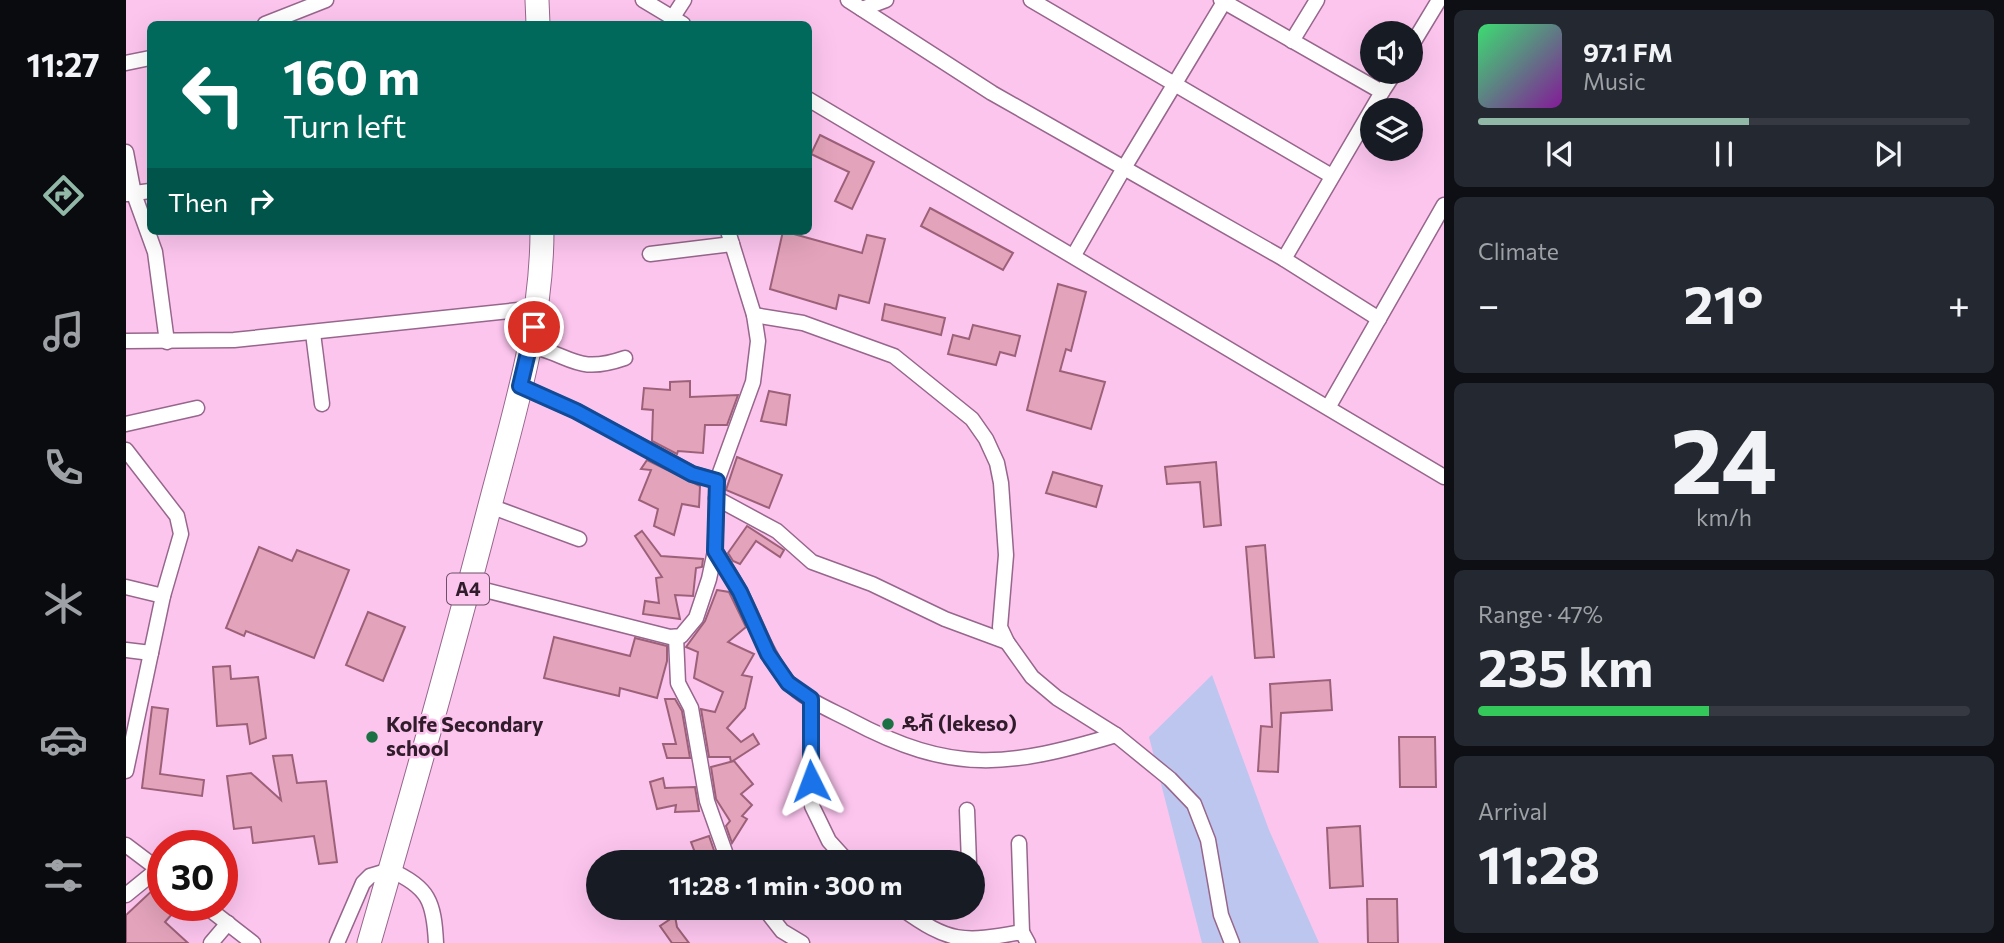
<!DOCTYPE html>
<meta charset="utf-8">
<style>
:root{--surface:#171b24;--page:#242831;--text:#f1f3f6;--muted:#9ea1a6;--line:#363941;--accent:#91b8a6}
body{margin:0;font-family:Commissioner,"Noto Sans Ethiopic",sans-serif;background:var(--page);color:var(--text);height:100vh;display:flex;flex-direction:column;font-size:26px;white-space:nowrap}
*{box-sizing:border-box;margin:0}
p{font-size:23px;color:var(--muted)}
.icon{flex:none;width:38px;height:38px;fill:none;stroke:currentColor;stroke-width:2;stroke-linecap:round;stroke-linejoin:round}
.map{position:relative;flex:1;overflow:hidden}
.side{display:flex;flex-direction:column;gap:10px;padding:10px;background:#0d0f14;width:560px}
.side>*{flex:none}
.banner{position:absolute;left:21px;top:21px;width:665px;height:214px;border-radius:10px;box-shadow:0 7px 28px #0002;background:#00695c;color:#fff;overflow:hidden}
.controls{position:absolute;left:1234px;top:21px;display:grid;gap:14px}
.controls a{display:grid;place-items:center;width:63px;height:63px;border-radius:50%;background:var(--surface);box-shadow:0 7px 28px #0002;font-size:35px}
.speed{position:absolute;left:21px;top:830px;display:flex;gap:14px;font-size:35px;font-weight:700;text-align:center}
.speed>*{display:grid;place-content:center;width:91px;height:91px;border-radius:50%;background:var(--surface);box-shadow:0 7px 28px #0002;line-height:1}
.speed .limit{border:10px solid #d22;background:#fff;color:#111}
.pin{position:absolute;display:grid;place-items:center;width:60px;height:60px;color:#fff;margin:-30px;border:4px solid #fff;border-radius:50%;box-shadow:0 2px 7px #0007}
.me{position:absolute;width:77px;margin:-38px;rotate:357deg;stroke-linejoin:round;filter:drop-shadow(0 0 5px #0008)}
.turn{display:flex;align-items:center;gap:24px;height:147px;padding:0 21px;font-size:32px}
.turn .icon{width:91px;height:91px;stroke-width:2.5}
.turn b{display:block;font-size:49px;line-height:60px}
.then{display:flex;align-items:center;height:66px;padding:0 21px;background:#0003;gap:14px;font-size:26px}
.big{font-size:52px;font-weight:700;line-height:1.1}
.side .card{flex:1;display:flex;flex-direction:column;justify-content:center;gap:10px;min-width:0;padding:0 24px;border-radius:10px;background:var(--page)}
.side .dial{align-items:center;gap:0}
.dial b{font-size:91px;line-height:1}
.song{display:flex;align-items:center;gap:21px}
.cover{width:84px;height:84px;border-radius:10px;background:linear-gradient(135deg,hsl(140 70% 55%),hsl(290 70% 35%))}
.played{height:7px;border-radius:4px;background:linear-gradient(90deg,var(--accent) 55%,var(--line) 55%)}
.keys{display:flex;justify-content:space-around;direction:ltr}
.heat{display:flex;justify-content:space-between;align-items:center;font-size:38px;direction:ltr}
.charge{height:10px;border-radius:5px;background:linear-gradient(90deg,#34c759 47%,var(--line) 0)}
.trip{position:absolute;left:460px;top:850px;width:399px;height:70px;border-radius:35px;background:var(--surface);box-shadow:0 7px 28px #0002;font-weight:700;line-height:70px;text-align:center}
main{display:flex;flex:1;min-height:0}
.dock{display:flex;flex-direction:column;width:126px;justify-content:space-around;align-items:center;background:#090b0e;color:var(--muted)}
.dock .icon{width:49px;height:49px}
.dock .on{color:var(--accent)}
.dock b{font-size:32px;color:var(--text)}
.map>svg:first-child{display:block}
.green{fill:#bdc6ee}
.building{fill:#e3a3bb;stroke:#9c6178;stroke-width:2}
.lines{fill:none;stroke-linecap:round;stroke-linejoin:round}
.minor-casing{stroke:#97668c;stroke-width:17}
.primary-casing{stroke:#97668c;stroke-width:25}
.minor{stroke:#fff;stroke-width:14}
.primary{stroke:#fff;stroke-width:23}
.route-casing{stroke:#114b97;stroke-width:18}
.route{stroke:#1a73e8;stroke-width:12}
.poi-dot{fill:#1c7144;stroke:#fcc5ee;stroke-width:2.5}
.labels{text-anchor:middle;stroke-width:5;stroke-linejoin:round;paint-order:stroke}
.shield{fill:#fcc5ee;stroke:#6d4f66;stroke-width:2}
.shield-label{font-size:19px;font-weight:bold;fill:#301c2b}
.poi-label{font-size:21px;font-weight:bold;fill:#301c2b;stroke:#fcc5ee;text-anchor:start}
</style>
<main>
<nav class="dock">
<b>11:27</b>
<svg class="icon on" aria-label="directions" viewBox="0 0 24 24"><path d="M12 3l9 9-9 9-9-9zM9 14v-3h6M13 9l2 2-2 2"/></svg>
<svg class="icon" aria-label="music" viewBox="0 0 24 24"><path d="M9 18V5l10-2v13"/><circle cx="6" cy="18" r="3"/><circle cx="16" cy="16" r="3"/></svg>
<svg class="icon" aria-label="phone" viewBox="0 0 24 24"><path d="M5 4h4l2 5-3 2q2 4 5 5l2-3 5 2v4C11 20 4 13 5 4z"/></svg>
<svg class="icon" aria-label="climate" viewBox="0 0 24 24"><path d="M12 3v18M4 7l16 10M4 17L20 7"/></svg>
<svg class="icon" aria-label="car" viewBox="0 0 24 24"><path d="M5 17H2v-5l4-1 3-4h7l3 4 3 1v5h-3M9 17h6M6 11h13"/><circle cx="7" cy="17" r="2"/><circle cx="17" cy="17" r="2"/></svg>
<svg class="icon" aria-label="filters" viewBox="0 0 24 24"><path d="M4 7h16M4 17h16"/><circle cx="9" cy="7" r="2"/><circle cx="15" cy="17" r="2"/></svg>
</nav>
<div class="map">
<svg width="1318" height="943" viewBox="0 0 1318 943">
<rect width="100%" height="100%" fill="#fcc5ee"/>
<path class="green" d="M1086 675 1143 830 1193 943H1076L1023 737Z"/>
<g class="building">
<path d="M694 135 748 162 726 209 709 201 723 172 685 154Z"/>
<path d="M804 208 887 253 877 270 795 226Z"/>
<path d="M657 231 736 253 741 235 759 239 743 303 713 295 710 309 644 289Z"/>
<path d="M932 284 960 292 945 351 940 349 934 371 979 382 965 429 901 410Z"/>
<path d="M759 304 819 318 815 335 756 320Z"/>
<path d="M847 325 894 336 889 356 874 352 870 365 822 354 827 335 843 339Z"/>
<path d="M564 381V397L612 395 601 425H579L577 453 552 451 551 454 526 441 527 410 516 409 518 388 544 390V382Z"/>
<path d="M643 391 664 395 660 425 635 421Z"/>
<path d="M611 457 656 475 643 508 600 490Z"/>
<path d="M521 460 574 486 573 507 556 504 548 535 528 526 532 509 513 500 525 470 515 469Z"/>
<path d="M1090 462 1095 525 1078 527 1074 482 1041 484 1039 467Z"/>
<path d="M927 472 976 486 970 507 920 493Z"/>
<path d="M621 526 658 550 654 557 630 541 614 564 607 561 602 553Z"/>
<path d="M516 531 535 556 577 559 576 567 570 568 567 596 549 595 554 619 517 614 519 601 533 603 530 578 536 577 509 536Z"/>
<path d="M1139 545 1148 657 1129 658 1120 547Z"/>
<path d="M133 547 166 561 171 550 223 570 188 658 120 631 118 636 100 628Z"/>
<path d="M591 590 603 592 620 627 602 642 628 654 616 675 626 677 619 708 601 728 615 742 627 734 633 744 605 762 604 757H583L575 709 589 712 597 692 568 678 572 652 560 647 579 621Z"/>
<path d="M242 612 279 627 257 681 220 665Z"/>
<path d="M428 637 504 656 509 638 541 646V661L531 698 494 688 493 696 418 678Z"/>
<path d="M104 666 105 679 132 677 140 738 124 744 121 724 91 726 87 667Z"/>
<path d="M1204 680 1206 710 1155 713 1152 772 1132 771 1135 726 1146 727 1144 684Z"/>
<path d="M539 699H549L556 711 564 758H541L537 744H550Z"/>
<path d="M26 707 42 709 34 774 78 780 76 796 16 788Z"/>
<path d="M1273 737H1309L1310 787H1274Z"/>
<path d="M166 755 171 783 200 781 211 862 193 864 188 836 127 843 125 827 108 829 101 776 125 773 155 800 147 756Z"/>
<path d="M608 761 627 784 615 794 626 805 616 816 621 819 606 843 600 826 604 821 590 799 585 767Z"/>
<path d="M537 778 539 788 569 787 573 811 549 812 550 805 531 809 524 782Z"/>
<path d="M1234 826 1237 886 1204 888 1201 828Z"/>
<path d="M583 836 591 859 573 863 565 842Z"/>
<path d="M31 886 37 891V905H54L39 922 62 943H0V915Z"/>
<path d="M1241 899H1271L1272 943H1242Z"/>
<path d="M549 916 551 927 563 943H546L534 926Z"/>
</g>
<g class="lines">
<g class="minor-casing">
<g id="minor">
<path d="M517 0 557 24"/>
<path d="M722 0 866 93 998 168 948 255"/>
<path d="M905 0 1204 175"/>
<path d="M1095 0 1256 92 1158 259"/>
<path d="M1098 2 998 168 1158 259 1253 319"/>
<path d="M736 9 760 0"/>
<path d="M547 17 558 0"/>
<path d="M139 24 200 0"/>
<path d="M1166 41 1191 0"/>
<path d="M1284 48 1313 0"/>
<path d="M0 63 24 58"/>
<path d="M1256 92 1269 72"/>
<path d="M682 99 1318 477"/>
<path d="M0 152 8 194 29 252 41 342"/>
<path d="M1 194 24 191"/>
<path d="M524 254 606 244"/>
<path d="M628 315 677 323 768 356 846 419 860 439 871 463 875 483 880 555 874 627 881 642 906 677 931 698 990 735 1044 779 1068 804 1082 840 1095 915 1106 943"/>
<path d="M187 333 196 404"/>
<path d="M0 341 108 340 412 308"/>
<path d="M404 346C446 355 450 375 499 358"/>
<path d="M394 386 450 411 567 474 591 481"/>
<path d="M1203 406 1318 205"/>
<path d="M0 424 71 408"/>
<path d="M0 450 51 516 55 534 37 596 0 771"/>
<path d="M590 498 651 531 686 562 746 584 819 619 881 642"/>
<path d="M364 506 453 539"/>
<path d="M589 551C597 564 607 578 614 592 630 621 639 654 661 681 677 699 703 709 724 720 827 775 882 767 990 735"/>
<path d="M343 586 544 637 555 636 570 618 583 579 589 551 591 481 627 382 632 341 628 315 602 231"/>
<path d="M0 587 37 596"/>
<path d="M550 637 552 683 565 708 581 801 603 863"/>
<path d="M0 650 25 653"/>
<path d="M685 700 686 806 703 841 723 863"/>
<path d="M841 810 843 863"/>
<path d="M893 843 896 932"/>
<path d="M0 845 37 873"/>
<path d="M0 895 32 869"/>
<path d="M78 905 127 943"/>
<path d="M638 908 656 931 676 943"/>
<path d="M775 908C824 943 836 943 896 932L902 943"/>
<path d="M85 943 102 923"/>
<path d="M211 943 237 883 244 876 264 870C303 887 308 902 310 943"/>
</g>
</g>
<g class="primary-casing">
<g id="primary">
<path d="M411 0 412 24"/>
<path d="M243 943C284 801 324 660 361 517 385 423 416 329 416 231"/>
</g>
</g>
<use href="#minor" class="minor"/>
<use href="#primary" class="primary"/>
</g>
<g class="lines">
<g class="route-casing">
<path id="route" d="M408 327 394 386 450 411 566 474 591 481 589 551 614 592 642 654 662 683 685 699V781"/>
</g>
<use href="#route" class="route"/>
</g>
<g class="poi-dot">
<circle cx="762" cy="724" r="7"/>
<circle cx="246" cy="737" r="7"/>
</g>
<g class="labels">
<rect class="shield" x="321" y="573.5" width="42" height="31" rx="5"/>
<g class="shield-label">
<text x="342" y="596">A4</text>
</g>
<g class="poi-label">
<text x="776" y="731">ዴቭ (lekeso)</text>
<text x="260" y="732">Kolfe Secondary<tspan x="260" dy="24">school</tspan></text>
</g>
</g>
</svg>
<div class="controls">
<a><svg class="icon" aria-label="sound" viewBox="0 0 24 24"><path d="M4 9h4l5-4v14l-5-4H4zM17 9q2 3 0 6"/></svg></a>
<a><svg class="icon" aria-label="layers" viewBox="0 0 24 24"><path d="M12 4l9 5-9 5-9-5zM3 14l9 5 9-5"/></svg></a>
</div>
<div class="speed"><div class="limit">30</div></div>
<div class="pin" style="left:408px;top:327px;background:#d93025"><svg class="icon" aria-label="arrive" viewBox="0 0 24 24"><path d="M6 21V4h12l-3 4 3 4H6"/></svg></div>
<svg class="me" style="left:685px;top:781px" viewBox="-20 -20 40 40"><path d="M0-17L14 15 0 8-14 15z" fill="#1a73e8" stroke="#fff" stroke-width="4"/></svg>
<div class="trip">11:28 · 1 min · 300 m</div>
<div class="banner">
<div class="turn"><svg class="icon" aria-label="left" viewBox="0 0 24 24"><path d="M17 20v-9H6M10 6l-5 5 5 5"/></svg><div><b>160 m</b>Turn left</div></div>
<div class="then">Then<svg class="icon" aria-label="right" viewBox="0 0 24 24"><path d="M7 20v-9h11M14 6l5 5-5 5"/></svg></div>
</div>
</div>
<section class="side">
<div class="card">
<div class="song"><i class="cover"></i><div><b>97.1 FM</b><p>Music</p></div></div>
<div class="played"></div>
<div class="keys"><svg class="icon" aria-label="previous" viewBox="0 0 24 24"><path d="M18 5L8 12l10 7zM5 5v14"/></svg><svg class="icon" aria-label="pause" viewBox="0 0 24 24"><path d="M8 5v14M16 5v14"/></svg><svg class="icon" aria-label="next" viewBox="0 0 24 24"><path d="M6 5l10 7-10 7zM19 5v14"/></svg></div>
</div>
<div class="card"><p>Climate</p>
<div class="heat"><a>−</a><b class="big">21°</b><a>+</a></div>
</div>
<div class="card dial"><b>24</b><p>km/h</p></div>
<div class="card"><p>Range · 47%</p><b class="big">235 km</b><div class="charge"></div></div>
<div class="card"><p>Arrival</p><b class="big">11:28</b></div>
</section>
</main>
